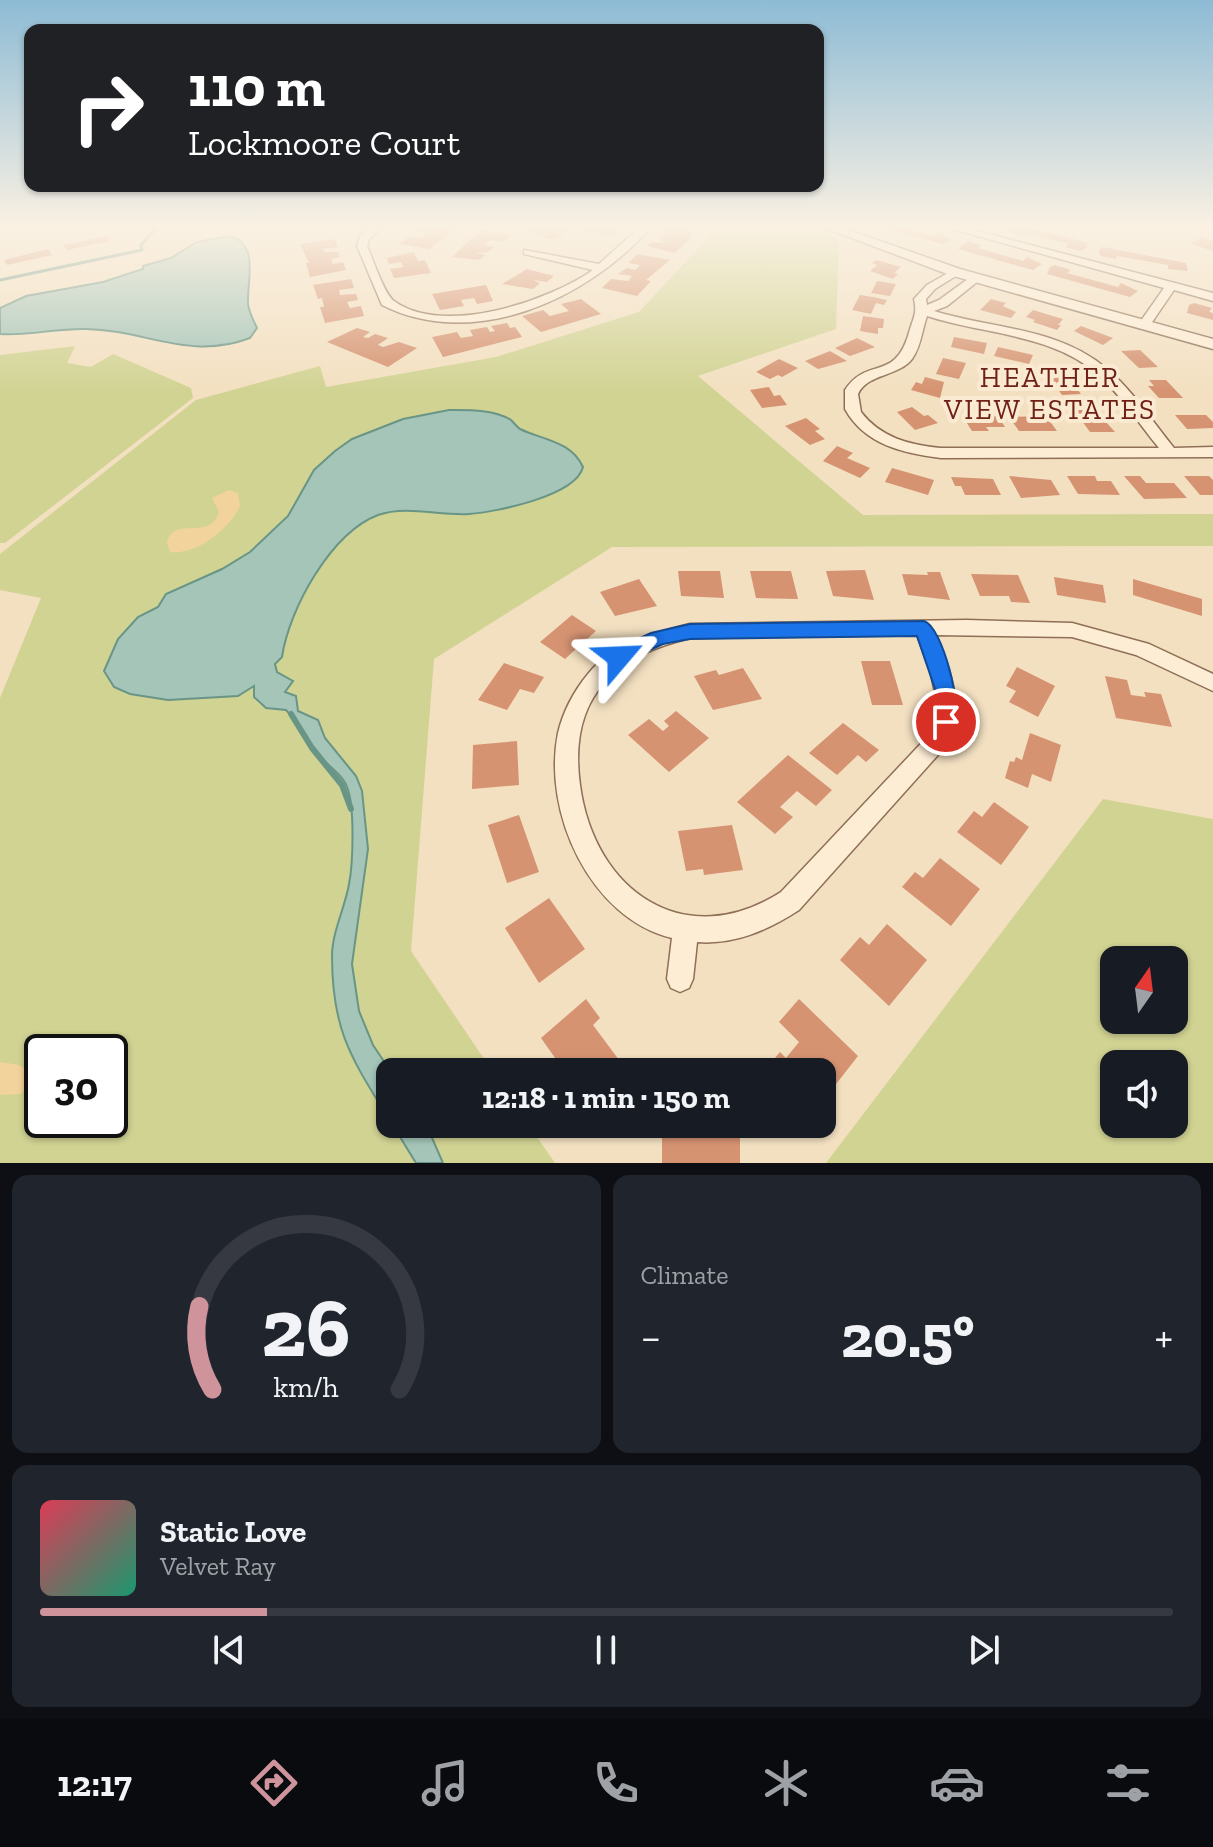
<!DOCTYPE html>
<meta charset="utf-8">
<style>
:root{--surface:#171b24;--page:#20242c;--text:#f1f3f6;--muted:#9ea1a6;--line:#363941;--accent:#cf939b}
body{margin:0;font-family:"Zilla Slab",serif;background:var(--page);color:var(--text);height:100vh;display:flex;flex-direction:column;font-size:30px;white-space:nowrap}
*{box-sizing:border-box;margin:0}
p{font-size:26px;color:var(--muted)}
.icon{flex:none;width:44px;height:44px;fill:none;stroke:currentColor;stroke-width:2;stroke-linecap:round;stroke-linejoin:round}
.map{position:relative;height:1163px;overflow:hidden}
.details{display:flex;flex-direction:column;gap:12px;padding:12px;background:#0d0f14;flex:1}
.details>*{flex:none}
.top-card{position:absolute;left:24px;top:24px;width:800px;height:168px;border-radius:16px;box-shadow:0 2px 6px #0004;background:#202124;color:#fff;overflow:hidden}
.needle{width:52px;rotate:14deg}
.tools{position:absolute;left:1100px;top:946px;display:grid;gap:16px}
.tools a{display:grid;place-items:center;width:88px;height:88px;border-radius:16px;background:var(--surface);box-shadow:0 2px 6px #0004;font-size:40px}
.speed{position:absolute;left:24px;top:1034px;display:flex;gap:16px;font-size:40px;font-weight:700;text-align:center}
.speed>*{display:grid;place-content:center;width:104px;height:104px;border-radius:50%;background:var(--surface);box-shadow:0 2px 6px #0004;line-height:1}
.speed .limit{border:4px solid #111;border-radius:12px;background:#fff;color:#111}
.pin{position:absolute;display:grid;place-items:center;width:68px;height:68px;color:#fff;margin:-34px;border:4px solid #fff;border-radius:50%;box-shadow:0 2px 8px #0007}
.me{position:absolute;width:88px;margin:-44px;rotate:64deg;stroke-linejoin:round;filter:drop-shadow(0 0 6px #0008)}
.turn{display:flex;align-items:center;gap:28px;height:168px;padding:0 32px;font-size:36px}
.turn .icon{width:104px;height:104px;stroke-width:2.5}
.turn b{display:block;font-size:56px;line-height:68px}
.big{font-size:60px;font-weight:700;line-height:1.1}
.details .card{flex:1;display:flex;flex-direction:column;justify-content:center;gap:12px;min-width:0;padding:0 28px;border-radius:16px;background:var(--page)}
.details .dial{align-items:center;gap:0}
.dial svg{height:208px;overflow:visible;fill:none;stroke:var(--line);stroke-width:7;stroke-linecap:round;text-anchor:middle}
.dial text{fill:var(--text);stroke:none}
.song{display:flex;align-items:center;gap:24px}
.cover{width:96px;height:96px;border-radius:12px;background:linear-gradient(135deg,hsl(350 70% 55%),hsl(160 70% 35%))}
.played{height:8px;border-radius:4px;background:linear-gradient(90deg,var(--accent) 20%,var(--line) 20%)}
.keys{display:flex;justify-content:space-around;direction:ltr}
.heat{display:flex;justify-content:space-between;align-items:center;font-size:44px;direction:ltr}
.details .tiles{flex:1;display:grid;gap:12px;grid-template-columns:1fr 1fr}
.card:last-child{grid-column:span 2}
.trip{position:absolute;left:376px;top:1058px;width:460px;height:80px;border-radius:16px;background:var(--surface);box-shadow:0 2px 6px #0004;font-weight:700;line-height:80px;text-align:center}
.tab-bar{display:flex;height:128px;justify-content:space-around;align-items:center;background:#090b0e;color:var(--muted)}
.tab-bar .icon{width:56px;height:56px}
.tab-bar .on{color:var(--accent)}
.tab-bar b{font-size:36px;color:var(--text)}
.map>svg:first-child{display:block}
.green{fill:#d1d393;fill-rule:evenodd}
.sand{fill:#f2d39b}
.water{fill:#a4c5b8;stroke:#699586;stroke-width:2}
.lines{fill:none;stroke-linecap:round;stroke-linejoin:round}
.stream-far1{stroke:#699586;stroke-width:3}
.stream{stroke:#699586;stroke-width:6}
.building{fill:#d69372}
.minor-casing{stroke:#8f6f56;stroke-width:3}
.tertiary-casing{stroke:#8f6f56;stroke-width:3}
.minor{fill:#fdedd5;fill-rule:evenodd}
.tertiary{fill:#fdedd5;fill-rule:evenodd}
.route{fill:#1a73e8;stroke:#114b97;stroke-width:2}
.labels{text-anchor:middle;stroke-width:8;stroke-linejoin:round;paint-order:stroke}
.far-neighbourhood-label{font-size:28px;letter-spacing:2px;fill:#6f2116;stroke:#f9ead1}
</style>
<div class="map">
<svg width="1213" height="1163" viewBox="0 0 1213 1163">
<rect width="100%" height="100%" fill="#f3e0c1"/>
<g class="green">
<path d="M717 228H812L839 240 836 329 698 376 863 515 1213 514V546L612 547 434 659 411 951 493 1072H390V1124H528L555 1163H0V698L41 598 0 590V554L196 400 320 366 326 387 496 357 639 312ZM42 1052H110V1120H42Z"/>
<path d="M75 346 67 363 91 367 113 354 191 388 193 398 5 543H0V355Z"/>
<path d="M1103 799 1213 819V1163H826ZM1174 960V1020H1114V960ZM1114 1064H1174V1124H1114Z"/>
</g>
<g class="sand">
<path d="M229 490 238 493 240 506C230 528 196 556 170 552L167 542C174 515 210 542 219 512L212 498Z"/>
<path d="M0 1062 19 1065 28 1071 30 1084 21 1094 0 1095Z"/>
</g>
<g class="water">
<path d="M229 236C260 244 247 278 248 304 249 312 253 320 257 328L250 338C189 361 146 330 86 329 57 328 29 336 0 334V308L26 296 103 282 143 269V266L171 258 197 242Z"/>
<path d="M449 410C468 410 494 409 511 420 514 423 517 427 520 429 543 440 571 441 583 467 576 496 496 512 469 514 439 516 407 505 378 515 331 533 289 609 282 657L275 664 277 672 293 681 285 692 296 696 298 711 318 720 325 738 356 776 362 791 368 849 352 964 359 1011 373 1045 391 1072 390 1121C352 1059 332 1032 332 956 332 932 345 908 349 884 353 864 355 806 347 787 342 773 323 762 314 751 304 738 298 722 286 710L266 708 254 697V686L238 696 168 700 130 694 114 687 104 671 118 639 138 617 158 607 166 594 222 569 250 552 288 516 314 470 335 451 352 439 403 419Z"/>
<path d="M392 1124H426L443 1163H416Z"/>
</g>
<g class="lines">
<path class="stream-far1" d="M0 280 142 250 141 245 156 228"/>
<path class="stream" d="M291 714 312 748 342 785 351 809"/>
</g>
<g class="building">
<path d="M423 228H452L453 230 429 249 399 244 410 236 422 238 428 233 418 231Z"/>
<path d="M534 228H556L568 230 555 239 543 237 548 234 546 232 539 235 528 233Z"/>
<path d="M588 228H612L619 231 614 236 584 231Z"/>
<path d="M666 228H679L694 231 688 238 691 239 674 253 647 246 652 242 669 243 659 240 664 235 673 234 662 232Z"/>
<path d="M885 228H904L934 236 938 233 952 239 943 244Z"/>
<path d="M1010 228 1041 230 1088 243 1085 246 1088 247 1080 251 1065 247 1069 244 1023 233 1020 235 1006 232Z"/>
<path d="M481 230 511 235 502 242 490 240 484 245 495 247 488 252 475 253 486 255 479 260 452 257Z"/>
<path d="M106 236 110 241 67 250 63 245Z"/>
<path d="M1202 237 1213 241V251L1191 244Z"/>
<path d="M335 239 338 247 323 249 324 252H338L340 257 331 259 333 264 343 262 346 270 310 277 306 263H309L300 244Z"/>
<path d="M967 241 981 245 978 248 1023 261 1027 257 1042 264 1033 270 958 249Z"/>
<path d="M1103 247 1186 263 1188 271 1168 269V265L1117 256 1116 259 1100 256 1099 250Z"/>
<path d="M48 249 52 255 7 265 4 260Z"/>
<path d="M414 252 418 261 425 260 431 273 394 278 390 269 403 267 401 262 389 264 387 258Z"/>
<path d="M637 254 670 260 646 280 651 281 637 296 602 288 611 279 628 281 632 276 618 274 627 268 635 270 640 265 628 263Z"/>
<path d="M876 260 901 267 894 273 898 274 893 279 870 271 877 265 872 263Z"/>
<path d="M1055 265 1071 270 1067 273 1118 287 1121 283 1138 291 1130 297 1047 274 1050 267Z"/>
<path d="M527 269 554 276 547 282 533 280 540 283 533 289 502 284Z"/>
<path d="M351 279 354 288 339 290 340 295 356 294 358 300 347 302 350 308 361 306 364 316 325 323 320 307H324L322 298 318 299 313 285Z"/>
<path d="M877 281 896 284 890 296 871 293Z"/>
<path d="M486 285 493 301 477 304 474 298 461 300 464 306 440 310 432 294Z"/>
<path d="M860 295 873 297 887 300 884 305 876 303 871 314 852 310Z"/>
<path d="M581 299 601 314 541 332 522 316 543 310 550 316 569 311 561 304Z"/>
<path d="M991 299 1006 303 1003 306 1016 312 1011 318 980 310Z"/>
<path d="M1194 303 1212 308 1209 312 1213 313V320L1187 313 1189 305Z"/>
<path d="M1033 310 1063 319 1058 325H1061L1057 330 1033 322 1035 320 1026 317Z"/>
<path d="M863 316 884 319 883 328H878V334L860 331Z"/>
<path d="M507 323 510 328 515 327 522 337 443 357 432 337 457 332 461 338 473 336 470 330 487 327 490 332 495 331 491 326Z"/>
<path d="M1081 326 1113 338 1103 345 1074 331Z"/>
<path d="M357 328 370 332 363 337 368 338 375 334 388 338 378 345 383 347 399 342 417 348 388 367 327 342Z"/>
<path d="M954 337 987 343 984 354 951 347Z"/>
<path d="M857 338 875 347 850 356 835 348Z"/>
<path d="M998 347 1033 355 1029 364 994 356Z"/>
<path d="M1140 350 1158 367 1139 368 1121 351Z"/>
<path d="M830 351 847 361 818 369 805 361Z"/>
<path d="M943 358 966 363 959 379 936 374Z"/>
<path d="M779 359 798 368 782 377 778 375 770 379 756 372Z"/>
<path d="M1072 374 1078 383H1072L1081 394 1062 395 1050 378Z"/>
<path d="M925 377 944 382 940 398 911 390 916 382 922 384Z"/>
<path d="M1149 380H1166L1183 398H1159L1148 386H1154Z"/>
<path d="M769 387 774 396 780 395 787 405 762 408 750 390Z"/>
<path d="M912 407 924 416 928 415 938 423 915 430 897 412Z"/>
<path d="M1074 410H1095L1115 432H1090Z"/>
<path d="M1175 415H1206L1213 422V428L1187 429Z"/>
<path d="M998 416 1005 427H986L989 431H972L963 417Z"/>
<path d="M1046 416 1057 431H1019L1009 417Z"/>
<path d="M806 418 820 429 815 431 825 439 810 445 785 426Z"/>
<path d="M837 446 853 453 847 458 870 468 860 478 823 461Z"/>
<path d="M892 468 934 480 928 495 885 482Z"/>
<path d="M1009 476 1051 480 1060 495 1021 498Z"/>
<path d="M1067 476H1095L1097 481H1111L1120 495 1078 494Z"/>
<path d="M1124 476H1140L1146 483H1174L1187 498 1144 499Z"/>
<path d="M1184 476H1209L1213 480V495H1200Z"/>
<path d="M951 477 993 479 1001 495H965L961 486H955Z"/>
<path d="M865 570 874 600 833 596 826 571Z"/>
<path d="M678 571H720L724 598 681 596Z"/>
<path d="M750 571H791L798 599 756 598Z"/>
<path d="M927 572H940L950 600 908 595 902 574 928 575Z"/>
<path d="M971 574 1018 575 1030 603 1011 602 1009 596H980Z"/>
<path d="M1054 577 1103 585 1106 603 1057 595Z"/>
<path d="M639 579 657 606 615 616 600 592Z"/>
<path d="M1133 579 1202 599V616L1133 595Z"/>
<path d="M572 615 596 631 565 659 540 642Z"/>
<path d="M861 661H890L903 705H872Z"/>
<path d="M504 663 544 677 534 693 520 689 507 710 478 700Z"/>
<path d="M1017 667 1055 686 1038 717 1009 702 1016 691 1006 686Z"/>
<path d="M743 668 762 699 713 710 694 676 716 670 719 675Z"/>
<path d="M1105 676 1127 680 1131 695 1146 697 1144 692 1161 694 1172 727 1116 718Z"/>
<path d="M676 711 709 738 669 772 628 735 649 719 663 731 669 726 664 721Z"/>
<path d="M843 723 879 750 866 762 858 755 837 775 809 753Z"/>
<path d="M1030 733 1061 745 1051 782 1032 774 1028 788 1005 778 1010 761 1014 762 1016 757 1022 760Z"/>
<path d="M517 741 519 785 472 789 473 745Z"/>
<path d="M788 755 832 790 816 806 797 791 780 807 793 817 775 834 737 802Z"/>
<path d="M994 802 1029 827 1001 865 957 832 974 811 982 817Z"/>
<path d="M519 815 539 872 507 883 488 825Z"/>
<path d="M732 825 743 870 704 875 703 869 686 871 678 831Z"/>
<path d="M940 858 980 889 951 926 902 887 915 872 923 878Z"/>
<path d="M549 898 585 949 539 983 505 928Z"/>
<path d="M887 924 927 960 889 1006 840 960 860 937 869 945Z"/>
<path d="M586 999 600 1018 593 1025 622 1064 614 1072H565L541 1038Z"/>
<path d="M799 999 858 1056 822 1102V1072L765 1070 780 1052 786 1058 799 1042 779 1022Z"/>
<rect x="662" y="1124" width="78" height="39"/>
</g>
<g class="lines">
<g class="minor-casing">
<g id="minor">
<path d="M371 228H382L369 239 367 246C373 259 384 294 394 301 443 337 549 301 593 270L524 254V250L599 264 639 228H650C587 300 473 351 382 305L357 246 360 236Z"/>
<path d="M949 228H966L1213 293V301L1174 290 1148 328H1140L1138 325 1164 288Z"/>
<path d="M955 269 961 272 959 274 935 289 926 299 927 305 939 300 972 276 982 278 947 306 934 311C992 329 1058 327 1107 369 1133 391 1152 421 1174 448L1213 447V457L941 458C903 453 865 445 845 409V390C868 355 896 384 910 329 914 317 917 312 914 299L927 285ZM927 316C985 335 1052 333 1100 376 1122 397 1139 424 1159 448H941C910 445 881 438 861 412L858 394C868 373 898 377 912 359 921 347 922 330 927 316Z"/>
<path d="M967 620 1072 623 1149 644 1213 674V691L1136 655 1072 637 936 635C951 673 965 707 946 746L799 910C768 930 735 945 697 942L693 979 689 988 680 992 671 988 667 979 672 938C590 918 542 812 558 733 563 712 574 691 588 674 613 643 653 633 690 624ZM917 635 930 670 936 697 929 735 781 892C685 954 594 891 580 785 575 749 579 710 605 682 628 657 658 646 690 638Z"/>
</g>
</g>
<g class="tertiary-casing">
<path id="tertiary" d="M825 228H843L960 269 1213 339V349L950 275Z"/>
</g>
<use href="#minor" class="minor"/>
<use href="#tertiary" class="tertiary"/>
</g>
<linearGradient id="sky" x2="0" y2="1"><stop stop-color="#8dbbd5"/><stop offset="0.58" stop-color="#faf1e3"/><stop offset="1" stop-color="#faf1e3" stop-opacity="0"/></linearGradient>
<rect width="1213" height="391" fill="url(#sky)"/>
<path class="route" d="M924 621C943 627 963 709 954 728L946 731 939 728 936 722 935 689 917 636 690 639 663 644 619 664 612 662 609 657 612 651 651 633 690 624Z"/>
<g class="labels">
<g class="far-neighbourhood-label">
<text x="1050" y="387">HEATHER<tspan x="1050" dy="32">VIEW ESTATES</tspan></text>
</g>
</g>
</svg>
<div class="tools">
<a><svg class="needle" viewBox="-14 -14 28 28"><path d="M0-13l5 13h-10z" fill="#e53935"/><path d="M0 13l5-13h-10z" fill="#9ea1a6"/></svg></a>
<a><svg class="icon" aria-label="sound" viewBox="0 0 24 24"><path d="M4 9h4l5-4v14l-5-4H4zM17 9q2 3 0 6"/></svg></a>
</div>
<div class="speed"><div class="limit">30</div></div>
<div class="pin" style="left:946px;top:722px;background:#d93025"><svg class="icon" aria-label="arrive" viewBox="0 0 24 24"><path d="M6 21V4h12l-3 4 3 4H6"/></svg></div>
<svg class="me" style="left:619px;top:657px" viewBox="-20 -20 40 40"><path d="M0-17L14 15 0 8-14 15z" fill="#1a73e8" stroke="#fff" stroke-width="4"/></svg>
<div class="trip">12:18 · 1 min · 150 m</div>
<div class="top-card">
<div class="turn"><svg class="icon" aria-label="right" viewBox="0 0 24 24"><path d="M7 20v-9h11M14 6l5 5-5 5"/></svg><div><b>110 m</b>Lockmoore Court</div></div>
</div>
</div>
<section class="details">
<div class="tiles">
<div class="card dial"><svg viewBox="0 0 100 80">
<path d="M14 69A42 42 0 1 1 86 69"/>
<path d="M14 69A42 42 0 0 1 9 37" stroke="#cf939b"/>
<text x="50" y="56" font-size="32" font-weight="700">26</text>
<text x="50" y="72" font-size="11">km/h</text>
</svg></div>
<div class="card"><p>Climate</p>
<div class="heat"><a>−</a><b class="big">20.5°</b><a>+</a></div>
</div>
<div class="card">
<div class="song"><i class="cover"></i><div><b>Static Love</b><p>Velvet Ray</p></div></div>
<div class="played"></div>
<div class="keys"><svg class="icon" aria-label="previous" viewBox="0 0 24 24"><path d="M18 5L8 12l10 7zM5 5v14"/></svg><svg class="icon" aria-label="pause" viewBox="0 0 24 24"><path d="M8 5v14M16 5v14"/></svg><svg class="icon" aria-label="next" viewBox="0 0 24 24"><path d="M6 5l10 7-10 7zM19 5v14"/></svg></div>
</div>
</div>
</section>
<nav class="tab-bar">
<b>12:17</b>
<svg class="icon on" aria-label="directions" viewBox="0 0 24 24"><path d="M12 3l9 9-9 9-9-9zM9 14v-3h6M13 9l2 2-2 2"/></svg>
<svg class="icon" aria-label="music" viewBox="0 0 24 24"><path d="M9 18V5l10-2v13"/><circle cx="6" cy="18" r="3"/><circle cx="16" cy="16" r="3"/></svg>
<svg class="icon" aria-label="phone" viewBox="0 0 24 24"><path d="M5 4h4l2 5-3 2q2 4 5 5l2-3 5 2v4C11 20 4 13 5 4z"/></svg>
<svg class="icon" aria-label="climate" viewBox="0 0 24 24"><path d="M12 3v18M4 7l16 10M4 17L20 7"/></svg>
<svg class="icon" aria-label="car" viewBox="0 0 24 24"><path d="M5 17H2v-5l4-1 3-4h7l3 4 3 1v5h-3M9 17h6M6 11h13"/><circle cx="7" cy="17" r="2"/><circle cx="17" cy="17" r="2"/></svg>
<svg class="icon" aria-label="filters" viewBox="0 0 24 24"><path d="M4 7h16M4 17h16"/><circle cx="9" cy="7" r="2"/><circle cx="15" cy="17" r="2"/></svg>
</nav>
